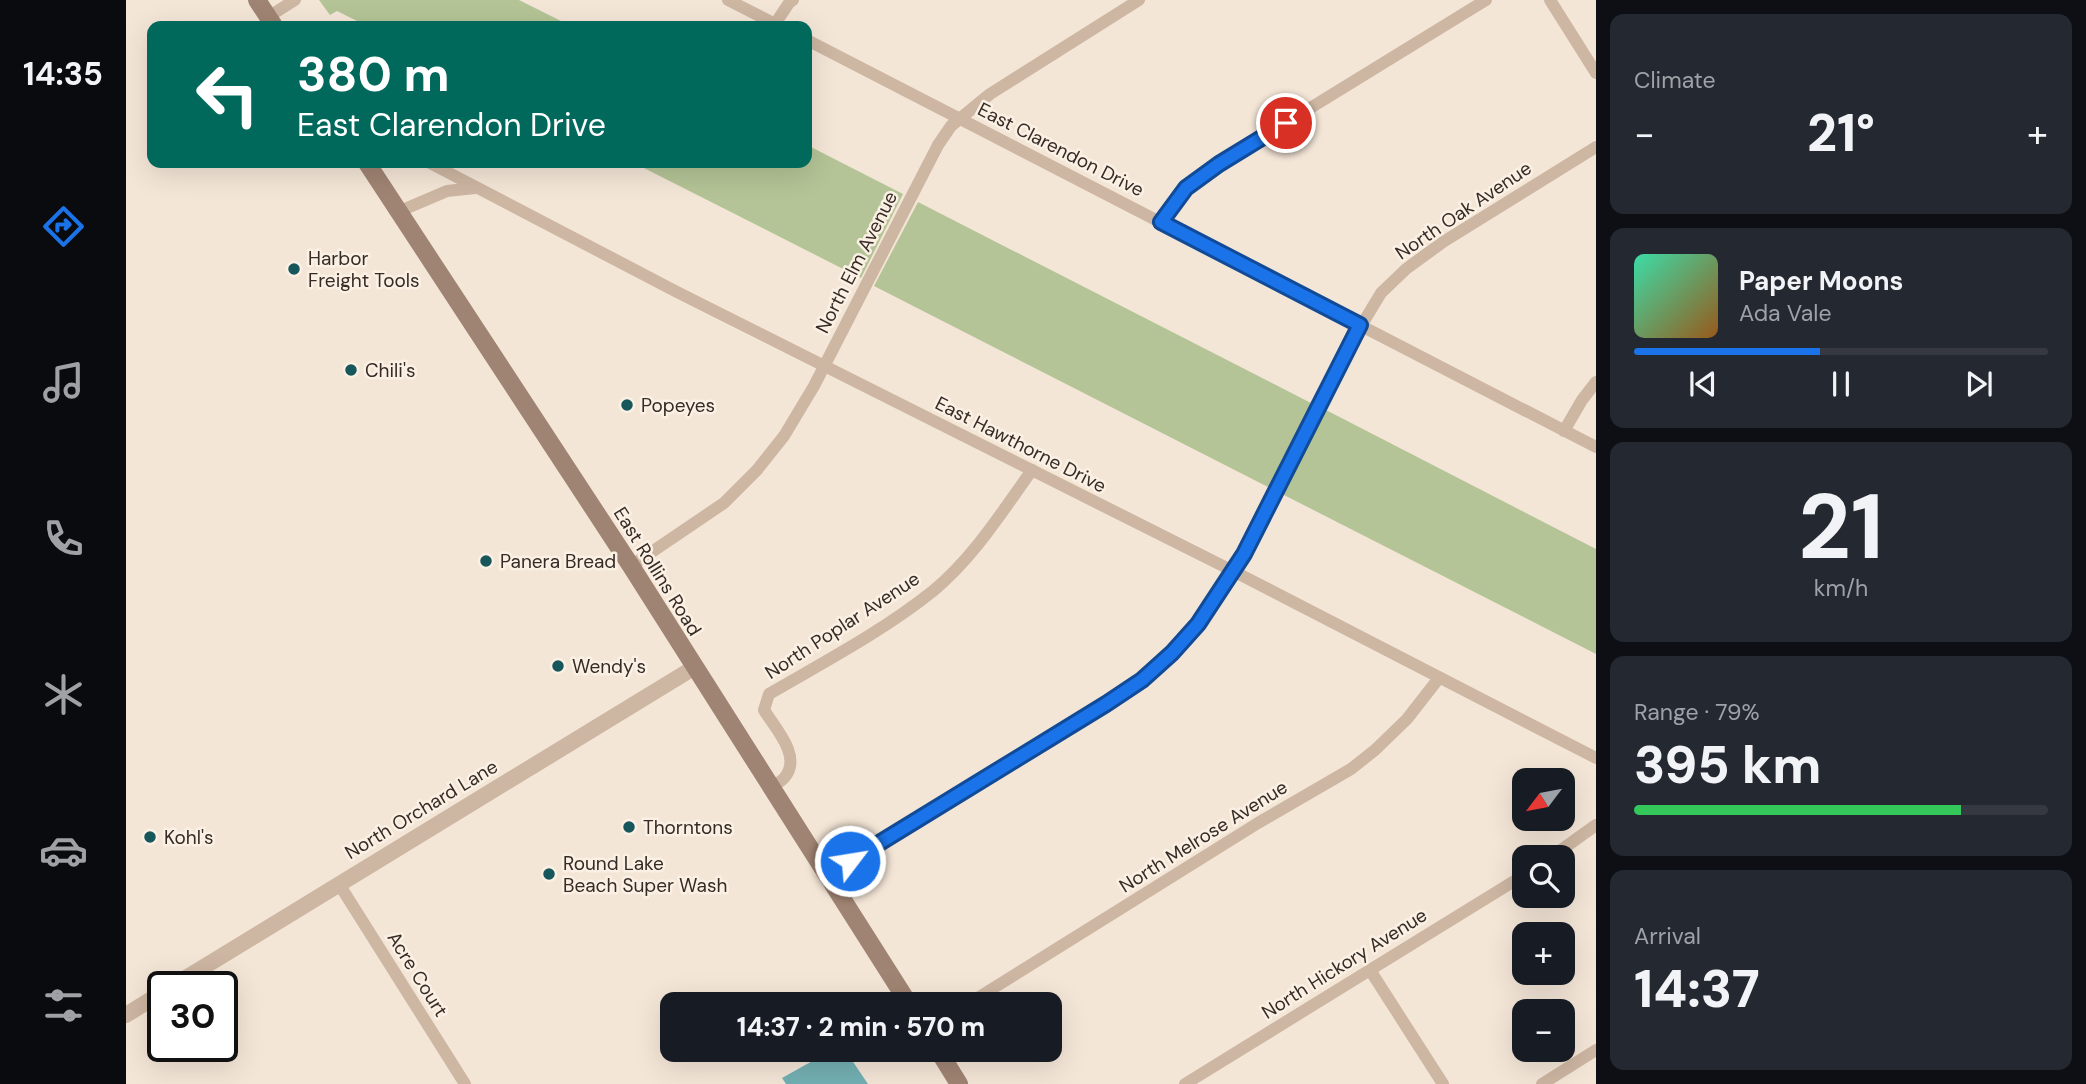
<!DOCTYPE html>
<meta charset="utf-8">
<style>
:root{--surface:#171b24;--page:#242831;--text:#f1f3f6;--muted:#9ea1a6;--line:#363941;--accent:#1a73e8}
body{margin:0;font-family:"DM Sans",sans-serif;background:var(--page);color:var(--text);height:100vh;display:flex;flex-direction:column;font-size:26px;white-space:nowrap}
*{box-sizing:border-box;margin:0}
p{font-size:23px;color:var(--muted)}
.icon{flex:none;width:38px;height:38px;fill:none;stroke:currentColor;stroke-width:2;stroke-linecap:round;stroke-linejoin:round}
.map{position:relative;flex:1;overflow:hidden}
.side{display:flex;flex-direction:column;gap:14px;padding:14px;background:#0d0f14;width:490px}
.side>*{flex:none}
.hud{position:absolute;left:21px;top:21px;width:665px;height:147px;border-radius:14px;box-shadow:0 7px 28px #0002;background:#00695c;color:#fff;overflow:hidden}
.needle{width:46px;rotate:238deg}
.tools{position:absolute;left:1386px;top:768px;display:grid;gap:14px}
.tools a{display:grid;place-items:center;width:63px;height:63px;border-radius:14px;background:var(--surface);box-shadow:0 7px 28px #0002;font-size:35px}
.speed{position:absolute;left:21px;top:971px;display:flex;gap:14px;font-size:35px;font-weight:700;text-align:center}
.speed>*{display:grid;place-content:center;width:91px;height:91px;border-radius:50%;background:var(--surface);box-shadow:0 7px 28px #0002;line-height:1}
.speed .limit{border:4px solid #111;border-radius:10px;background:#fff;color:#111}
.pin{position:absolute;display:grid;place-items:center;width:60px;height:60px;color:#fff;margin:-30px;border:4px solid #fff;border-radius:50%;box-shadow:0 2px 7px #0007}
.me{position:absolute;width:77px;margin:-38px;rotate:59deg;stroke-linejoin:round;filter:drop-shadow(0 0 5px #0008)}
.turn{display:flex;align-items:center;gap:24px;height:147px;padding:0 35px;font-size:32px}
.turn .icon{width:91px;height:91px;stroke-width:2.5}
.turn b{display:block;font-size:49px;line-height:60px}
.big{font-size:52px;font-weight:800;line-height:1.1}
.side .card{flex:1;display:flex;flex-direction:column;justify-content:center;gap:10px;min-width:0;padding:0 24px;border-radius:14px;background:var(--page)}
.side .dial{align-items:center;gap:0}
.dial b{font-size:91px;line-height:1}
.song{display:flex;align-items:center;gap:21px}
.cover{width:84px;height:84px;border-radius:10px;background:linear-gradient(135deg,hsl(160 70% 55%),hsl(30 70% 35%))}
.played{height:7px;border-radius:4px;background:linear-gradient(90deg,var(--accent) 45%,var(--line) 45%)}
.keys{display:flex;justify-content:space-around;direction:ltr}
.heat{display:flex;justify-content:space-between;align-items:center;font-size:38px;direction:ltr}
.charge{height:10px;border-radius:5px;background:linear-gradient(90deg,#34c759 79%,var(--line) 0)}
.trip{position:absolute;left:534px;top:992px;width:402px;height:70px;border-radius:14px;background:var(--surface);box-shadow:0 7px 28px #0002;font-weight:800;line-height:70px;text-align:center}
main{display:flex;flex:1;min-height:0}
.tabs{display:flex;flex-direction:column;width:126px;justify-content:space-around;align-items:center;background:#090b0e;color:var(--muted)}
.tabs .icon{width:49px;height:49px}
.tabs .active{color:var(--accent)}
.tabs b{font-size:32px;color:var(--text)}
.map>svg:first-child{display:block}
.green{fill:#b4c496}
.water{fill:#73b0b3}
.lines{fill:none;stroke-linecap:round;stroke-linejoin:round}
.minor{stroke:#cdb6a2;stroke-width:12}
.tertiary{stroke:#cdb6a2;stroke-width:16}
.secondary{stroke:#a08473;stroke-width:18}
.route-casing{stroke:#114b97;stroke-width:18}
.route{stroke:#1a73e8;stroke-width:12}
.poi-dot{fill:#17575c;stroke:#fbf0e4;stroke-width:2.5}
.labels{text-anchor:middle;stroke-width:5;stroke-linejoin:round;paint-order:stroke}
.street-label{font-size:19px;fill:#362b25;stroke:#fbf0e4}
.poi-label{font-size:19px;fill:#362b25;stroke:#fbf0e4;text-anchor:start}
</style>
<main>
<nav class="tabs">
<b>14:35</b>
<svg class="icon active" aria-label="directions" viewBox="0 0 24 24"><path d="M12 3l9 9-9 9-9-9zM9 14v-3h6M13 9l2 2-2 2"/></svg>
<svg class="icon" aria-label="music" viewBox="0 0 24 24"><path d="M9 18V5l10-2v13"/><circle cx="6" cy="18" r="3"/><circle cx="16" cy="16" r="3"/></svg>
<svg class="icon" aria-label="phone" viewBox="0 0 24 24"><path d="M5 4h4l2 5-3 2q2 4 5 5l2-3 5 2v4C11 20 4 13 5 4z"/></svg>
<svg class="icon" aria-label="climate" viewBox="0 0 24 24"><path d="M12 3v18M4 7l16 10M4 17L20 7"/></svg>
<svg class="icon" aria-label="car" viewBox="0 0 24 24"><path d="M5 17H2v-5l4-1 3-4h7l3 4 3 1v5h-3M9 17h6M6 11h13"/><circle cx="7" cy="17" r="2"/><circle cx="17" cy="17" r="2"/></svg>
<svg class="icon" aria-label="filters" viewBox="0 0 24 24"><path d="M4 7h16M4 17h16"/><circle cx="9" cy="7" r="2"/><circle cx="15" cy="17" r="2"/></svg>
</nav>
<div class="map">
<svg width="1470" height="1084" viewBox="0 0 1470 1084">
<rect width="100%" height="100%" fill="#f4e6d7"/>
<g class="green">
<path d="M193 0H393L445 26H241L211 11 204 15Z"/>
<path d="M681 145 777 194 735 278 508 163H681Z"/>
<path d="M792 202 1185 403 1142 487 748 286Z"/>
<path d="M1198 409 1470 549V654L1156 494Z"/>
</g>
<path class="water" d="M706 1050H719L742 1084H660L656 1078Z"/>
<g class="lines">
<g class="minor">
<path d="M602 0 653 26"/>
<path d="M1424 0 1470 73"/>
<path d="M142 17 169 0"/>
<path d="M649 24 663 3 667 0"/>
<path d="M681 40 1470 447"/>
<path d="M304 163 551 292 1107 571 1470 758"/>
<path d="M274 211 321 191 349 188"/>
<path d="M1035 222 1060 188 1093 164 1360 0"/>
<path d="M1438 431 1456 400 1470 382"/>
<path d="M505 566 598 503 631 470 658 436 688 386 812 145 825 126 864 94 1013 0"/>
<path d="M645 788C649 785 656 781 659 777 676 756 649 728 638 710L643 694C698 662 757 631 807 591 847 558 876 512 906 470"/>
<path d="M1424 858 1470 825"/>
<path d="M701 875 980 704 1016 680 1046 653 1072 624 1118 554 1217 356 1255 293 1280 269 1317 242 1470 147"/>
<path d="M213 884 339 1084"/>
<path d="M1244 970 1317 1084"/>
<path d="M842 1004 1132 823 1225 769 1249 750 1281 719 1313 678"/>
<path d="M1059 1084 1398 875"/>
<path d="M1416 1084 1470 1050"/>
</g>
<g class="tertiary">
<path d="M45 987 569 667"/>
<path d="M0 1015 37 992"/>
</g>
<g class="secondary">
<path d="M131 0 148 26"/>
<path d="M241 163 505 566 783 1004"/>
<path d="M812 1050 833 1084"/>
</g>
</g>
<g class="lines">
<g class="route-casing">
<path id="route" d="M724 861 980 704 1016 680 1046 653 1072 624 1118 554 1234 325 1035 222 1060 188 1093 164 1160 123"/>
</g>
<use href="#route" class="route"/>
</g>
<g class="poi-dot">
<circle cx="168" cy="269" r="7"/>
<circle cx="225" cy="370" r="7"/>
<circle cx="501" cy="405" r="7"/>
<circle cx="360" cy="561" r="7"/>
<circle cx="432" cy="666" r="7"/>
<circle cx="503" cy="827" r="7"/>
<circle cx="24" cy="837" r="7"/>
<circle cx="423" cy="874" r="7"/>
</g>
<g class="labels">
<g class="street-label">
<text transform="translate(935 149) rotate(27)" y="7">East Clarendon Drive</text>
<text transform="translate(1337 210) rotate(-34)" y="7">North Oak Avenue</text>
<text transform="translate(730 262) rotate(-63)" y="7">North Elm Avenue</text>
<text transform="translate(895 444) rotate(27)" y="7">East Hawthorne Drive</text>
<text transform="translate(532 571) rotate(58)" y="7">East Rollins Road</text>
<text transform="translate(716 625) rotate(-33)" y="7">North Poplar Avenue</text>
<text transform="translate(295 809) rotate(-31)" y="7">North Orchard Lane</text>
<text transform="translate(1077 836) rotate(-32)" y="7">North Melrose Avenue</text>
<text transform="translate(1218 963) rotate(-32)" y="7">North Hickory Avenue</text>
<text transform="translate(292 974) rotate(58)" y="7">Acre Court</text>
</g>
<g class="poi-label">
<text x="182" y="265">Harbor<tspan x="182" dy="22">Freight Tools</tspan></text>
<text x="239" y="377">Chili's</text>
<text x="515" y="412">Popeyes</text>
<text x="374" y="568">Panera Bread</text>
<text x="446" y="673">Wendy's</text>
<text x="517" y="834">Thorntons</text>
<text x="38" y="844">Kohl's</text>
<text x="437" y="870">Round Lake<tspan x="437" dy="22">Beach Super Wash</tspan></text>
</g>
</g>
</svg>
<div class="tools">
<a><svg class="needle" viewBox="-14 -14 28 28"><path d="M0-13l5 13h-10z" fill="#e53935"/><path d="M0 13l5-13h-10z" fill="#9ea1a6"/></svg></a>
<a><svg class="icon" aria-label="search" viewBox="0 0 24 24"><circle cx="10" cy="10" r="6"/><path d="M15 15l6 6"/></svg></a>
<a>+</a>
<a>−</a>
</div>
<div class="speed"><div class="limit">30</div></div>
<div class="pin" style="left:1160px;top:123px;background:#d93025"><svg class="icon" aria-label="arrive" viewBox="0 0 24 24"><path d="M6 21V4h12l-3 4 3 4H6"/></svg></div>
<svg class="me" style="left:724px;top:861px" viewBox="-20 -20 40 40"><circle r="17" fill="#1a73e8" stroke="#fff" stroke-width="3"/><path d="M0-11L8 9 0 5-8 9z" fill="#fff"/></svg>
<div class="trip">14:37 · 2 min · 570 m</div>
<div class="hud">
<div class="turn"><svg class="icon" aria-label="left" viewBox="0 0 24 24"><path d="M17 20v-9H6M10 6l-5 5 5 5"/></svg><div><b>380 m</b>East Clarendon Drive</div></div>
</div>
</div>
<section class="side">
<div class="card"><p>Climate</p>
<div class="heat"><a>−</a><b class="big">21°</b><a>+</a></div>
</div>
<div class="card">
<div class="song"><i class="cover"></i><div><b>Paper Moons</b><p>Ada Vale</p></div></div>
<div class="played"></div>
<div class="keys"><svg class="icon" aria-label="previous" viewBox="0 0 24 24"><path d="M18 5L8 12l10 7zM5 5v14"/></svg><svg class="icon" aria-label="pause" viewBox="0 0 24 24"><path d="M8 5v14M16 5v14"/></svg><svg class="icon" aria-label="next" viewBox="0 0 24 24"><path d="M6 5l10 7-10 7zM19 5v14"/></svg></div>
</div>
<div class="card dial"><b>21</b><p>km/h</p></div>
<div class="card"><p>Range · 79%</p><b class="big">395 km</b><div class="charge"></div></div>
<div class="card"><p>Arrival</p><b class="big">14:37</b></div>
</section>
</main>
